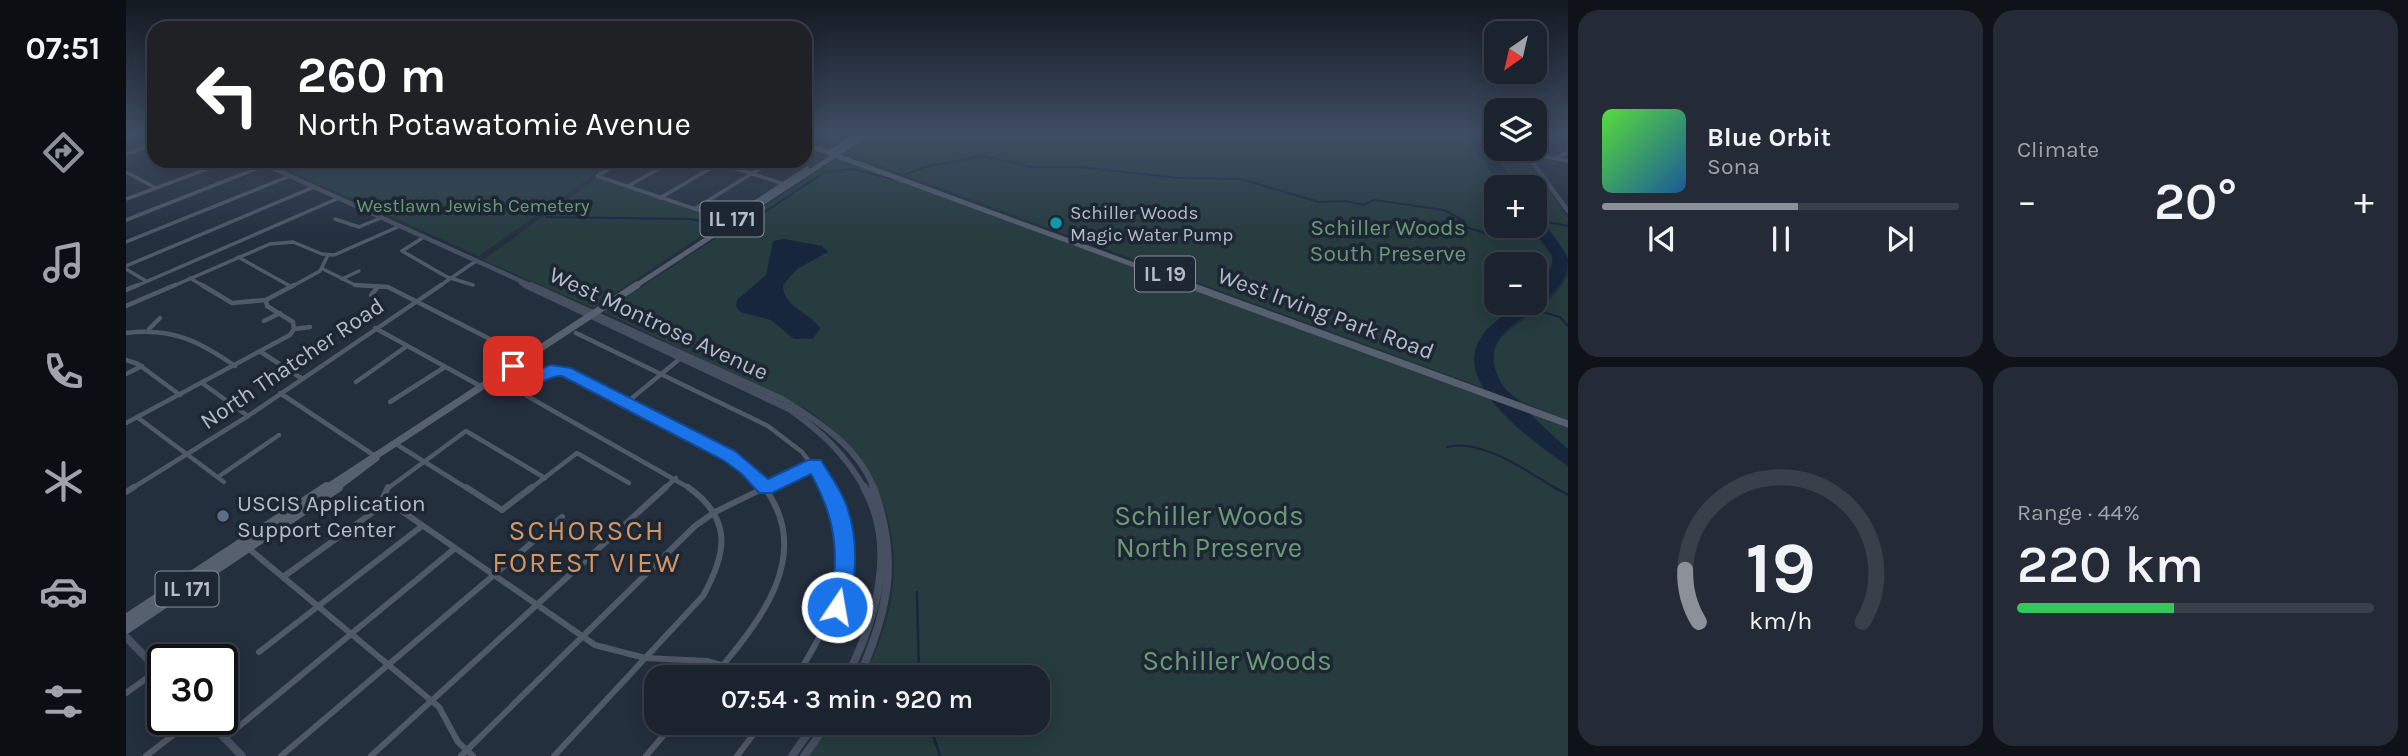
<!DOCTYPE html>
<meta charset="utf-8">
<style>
:root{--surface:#1b232e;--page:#242b36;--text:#f1f3f6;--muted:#a0a4aa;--line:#39404a;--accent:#8c9099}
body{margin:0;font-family:Karla,sans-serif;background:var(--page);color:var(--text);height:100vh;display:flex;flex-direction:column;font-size:26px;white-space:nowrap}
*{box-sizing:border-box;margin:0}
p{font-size:23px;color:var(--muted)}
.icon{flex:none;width:38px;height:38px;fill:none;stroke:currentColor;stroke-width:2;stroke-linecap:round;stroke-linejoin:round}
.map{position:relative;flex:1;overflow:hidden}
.details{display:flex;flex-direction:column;gap:10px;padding:10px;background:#0f1319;width:840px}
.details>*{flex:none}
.banner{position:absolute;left:21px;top:21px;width:665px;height:147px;border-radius:21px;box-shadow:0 4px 18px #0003,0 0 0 2px var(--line);background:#202124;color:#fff;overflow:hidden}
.needle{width:46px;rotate:214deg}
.tools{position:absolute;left:1358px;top:21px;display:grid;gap:14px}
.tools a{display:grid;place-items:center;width:63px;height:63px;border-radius:14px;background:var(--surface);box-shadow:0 4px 18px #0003,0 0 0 2px var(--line);font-size:35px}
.speed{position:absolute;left:21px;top:644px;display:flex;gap:14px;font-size:35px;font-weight:700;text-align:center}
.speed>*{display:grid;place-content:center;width:91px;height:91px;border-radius:50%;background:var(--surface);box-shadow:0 4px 18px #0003,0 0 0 2px var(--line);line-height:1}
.speed .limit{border:4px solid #111;border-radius:10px;background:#fff;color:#111}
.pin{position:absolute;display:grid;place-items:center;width:60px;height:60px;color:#fff;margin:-30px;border-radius:14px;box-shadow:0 4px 10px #0006}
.me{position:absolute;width:77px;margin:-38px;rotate:12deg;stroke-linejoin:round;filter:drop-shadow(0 0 5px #0008)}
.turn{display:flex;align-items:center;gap:24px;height:147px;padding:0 35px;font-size:32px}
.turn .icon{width:91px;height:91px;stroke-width:2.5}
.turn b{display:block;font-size:49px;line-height:60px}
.big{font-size:52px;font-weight:600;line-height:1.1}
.details .card{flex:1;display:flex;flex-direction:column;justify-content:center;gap:10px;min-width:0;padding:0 24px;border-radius:21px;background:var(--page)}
.details .dial{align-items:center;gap:0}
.dial svg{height:182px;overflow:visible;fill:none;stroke:var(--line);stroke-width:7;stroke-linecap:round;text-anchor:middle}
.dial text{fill:var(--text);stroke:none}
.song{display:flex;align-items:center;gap:21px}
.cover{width:84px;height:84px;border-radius:10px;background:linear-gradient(135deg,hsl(110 70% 55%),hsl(210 70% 35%))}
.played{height:7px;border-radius:4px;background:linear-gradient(90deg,var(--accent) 55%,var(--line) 55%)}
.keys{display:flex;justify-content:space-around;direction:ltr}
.heat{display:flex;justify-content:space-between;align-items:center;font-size:38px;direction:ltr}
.charge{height:10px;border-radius:5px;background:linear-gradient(90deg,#34c759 44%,var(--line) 0)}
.details .tiles{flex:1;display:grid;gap:10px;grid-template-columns:repeat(2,1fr)}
.trip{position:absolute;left:518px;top:665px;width:406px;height:70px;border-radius:21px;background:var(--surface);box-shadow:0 4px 18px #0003,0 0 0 2px var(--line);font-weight:600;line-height:70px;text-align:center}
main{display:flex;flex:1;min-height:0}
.dock{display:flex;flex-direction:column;width:126px;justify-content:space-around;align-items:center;background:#0b0e12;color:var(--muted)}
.dock .icon{width:49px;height:49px}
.dock .on{color:var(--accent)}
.dock b{font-size:32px;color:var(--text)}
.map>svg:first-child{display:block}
.green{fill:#263c3f}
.water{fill:#17263c}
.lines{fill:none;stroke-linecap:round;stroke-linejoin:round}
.stream-far1{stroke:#17263c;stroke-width:2}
.stream{stroke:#17263c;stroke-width:2.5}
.street-far2{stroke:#505966;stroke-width:3.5}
.street-far1{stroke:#505966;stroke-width:4.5}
.street{stroke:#505966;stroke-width:6}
.secondary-far2{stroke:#465061;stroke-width:4.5}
.secondary-far1{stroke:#465061;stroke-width:6}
.secondary{stroke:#465061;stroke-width:8}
.primary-far2{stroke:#56606e;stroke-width:5}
.primary-far1{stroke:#56606e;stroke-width:7}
.primary{stroke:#56606e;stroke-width:10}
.route{fill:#1a73e8;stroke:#114b97;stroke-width:2}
.culture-dot{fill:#0f9aa8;stroke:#1d2633;stroke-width:2.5}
.service-dot{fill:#5c6f8a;stroke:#1d2633;stroke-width:2.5}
.labels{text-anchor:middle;stroke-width:7;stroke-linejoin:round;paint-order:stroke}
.far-park-label{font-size:19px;fill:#6b9a76;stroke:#1d2633}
.far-poi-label{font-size:19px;fill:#b4bcc9;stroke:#1d2633;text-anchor:start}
.shield{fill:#1d2633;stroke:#878f9c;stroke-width:2}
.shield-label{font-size:21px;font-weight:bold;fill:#b4bcc9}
.park-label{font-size:23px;fill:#6b9a76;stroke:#1d2633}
.street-label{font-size:23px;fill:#b4bcc9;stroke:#1d2633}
.poi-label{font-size:23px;fill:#b4bcc9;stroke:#1d2633;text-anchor:start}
.near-park-label{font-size:28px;fill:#6b9a76;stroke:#1d2633}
.near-neighbourhood-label{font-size:28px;letter-spacing:2px;fill:#d59563;stroke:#1d2633}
</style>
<main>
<nav class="dock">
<b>07:51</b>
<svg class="icon on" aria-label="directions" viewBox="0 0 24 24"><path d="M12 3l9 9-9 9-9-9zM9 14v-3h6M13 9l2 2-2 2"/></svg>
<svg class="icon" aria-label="music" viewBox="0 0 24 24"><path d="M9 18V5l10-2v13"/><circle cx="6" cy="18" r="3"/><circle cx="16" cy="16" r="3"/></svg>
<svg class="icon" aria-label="phone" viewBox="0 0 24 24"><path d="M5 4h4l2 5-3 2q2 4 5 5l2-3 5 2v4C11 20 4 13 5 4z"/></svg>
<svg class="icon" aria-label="climate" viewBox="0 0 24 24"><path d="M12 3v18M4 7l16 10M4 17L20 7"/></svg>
<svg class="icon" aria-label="car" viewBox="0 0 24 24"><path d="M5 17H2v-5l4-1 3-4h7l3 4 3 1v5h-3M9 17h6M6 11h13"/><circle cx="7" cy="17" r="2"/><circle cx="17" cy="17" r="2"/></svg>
<svg class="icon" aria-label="filters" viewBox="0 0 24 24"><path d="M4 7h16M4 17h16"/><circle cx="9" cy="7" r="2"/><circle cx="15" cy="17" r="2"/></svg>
</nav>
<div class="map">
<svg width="1442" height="756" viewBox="0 0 1442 756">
<rect width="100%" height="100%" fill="#242f3e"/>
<g class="green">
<path d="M746 133H1344L1351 151 1375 187H1370V226H1404L1427 259 1420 279 1409 291V264H1370V303H1394C1366 327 1331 347 1358 388L719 153Z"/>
<path d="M1356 133H1370V149H1394L1442 218V260L1409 210V187H1390Z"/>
<path d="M714 157 1364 397 1386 422 1442 466V756H683L706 723H912V677H737C791 579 776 475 682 410L477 312Z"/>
<path d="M142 161H495L470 173 353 256Z"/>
<path d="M472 177 599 220 467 308 357 260Z"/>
<path d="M1442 276V420C1413 408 1373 401 1368 364 1367 356 1368 345 1375 338 1400 314 1423 308 1442 276Z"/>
<path d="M1400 411 1442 427V449Z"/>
</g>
<g class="water">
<path d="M1344 133H1356L1390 187H1375L1351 151Z"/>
<path d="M1409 210C1417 223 1438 247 1442 259 1442 317 1336 319 1377 386 1380 392 1388 395 1392 401 1409 419 1423 433 1442 449V466C1409 443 1326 386 1354 339 1362 324 1381 314 1394 303H1409V291C1419 281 1429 268 1426 254L1404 226H1409Z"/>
<path d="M658 239 696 246 702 252 671 269 657 285C657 307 683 312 694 328L687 339H668L645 320 614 312 610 306 611 300 640 275 647 241Z"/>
</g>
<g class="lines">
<g class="stream-far1">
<path d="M1378 172 1420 187"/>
<path d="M778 175 802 166 858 156 905 167H953L1052 178 1115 179 1193 202 1220 201 1237 205 1248 200 1318 210 1338 221 1332 220 1333 225 1359 233H1394L1399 231 1400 226"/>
<path d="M420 217 563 219 591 224"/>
<path d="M1416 221 1442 226"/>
<path d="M610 227 622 223 699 172 727 169 766 179"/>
<path d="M1413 311 1434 317 1442 326"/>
<path d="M1321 447C1356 438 1402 472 1431 489"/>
</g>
<g class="stream">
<path d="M1428 487 1442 495"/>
<path d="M791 592 793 677"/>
<path d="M803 723 814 756"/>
</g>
<g class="street-far2">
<path d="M0 138 15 133"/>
<path d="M679 140 690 133"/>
<path d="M1401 153 1442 161"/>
<path d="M0 154 28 144"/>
<path d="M1430 158 1442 152"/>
<path d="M586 161 658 184"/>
<path d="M0 172 30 188"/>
<path d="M472 175 499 161"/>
<path d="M471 176 605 221"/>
<path d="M502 186 547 161"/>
<path d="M534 198 597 161"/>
<path d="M0 199 103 161"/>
<path d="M570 208 646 161"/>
<path d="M209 219 233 227 255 218"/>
<path d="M0 220 140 165"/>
<path d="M298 237 276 251 321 277 347 285"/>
<path d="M0 242 164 176"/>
<path d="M112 257 164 286"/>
<path d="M0 266 188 187"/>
<path d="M0 269 20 281"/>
<path d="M197 269 229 285 258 287"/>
<path d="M64 278 79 287"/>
<path d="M216 279 233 271"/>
<path d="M8 287 213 198"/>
<path d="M45 287 144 244 167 242 196 254 208 255 274 226"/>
<path d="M165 287 194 271 202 255"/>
<path d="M312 287 350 261"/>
</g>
<g class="street-far1">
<path d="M76 285 106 303 140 300"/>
<path d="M229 285 262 287 399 357"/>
<path d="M0 290 12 285"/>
<path d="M245 295 252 287"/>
<path d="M140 300 168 285"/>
<path d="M0 306 49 285"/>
<path d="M138 321 154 313"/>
<path d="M249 328 356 387"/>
<path d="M23 329 34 318"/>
<path d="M168 329 184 327"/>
<path d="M0 333C45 327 73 341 109 366"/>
<path d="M450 333 642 426 676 452 704 489"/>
<path d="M135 352 175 378"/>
<path d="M0 360 12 364 54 395"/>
<path d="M388 367 409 378"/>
<path d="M0 374 16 366"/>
<path d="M230 382 281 346"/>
<path d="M76 383 122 416"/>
<path d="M154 393 249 456"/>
<path d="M264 402 319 367"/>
<path d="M500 403 556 357"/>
<path d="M11 417 98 482"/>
<path d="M0 423 164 335 168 329 167 322 141 306 140 300"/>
<path d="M270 444 342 489"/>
<path d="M92 477 153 435"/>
<path d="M5 489 122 416 315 285"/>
<path d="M261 489 340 431 419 478"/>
<path d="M404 489 451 453 503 483"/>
<path d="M538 489 550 478"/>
<path d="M565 489 401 396 397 391C406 376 421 368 439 372L597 452 630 477 639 489"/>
<path d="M637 489 689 464"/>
</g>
<g class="street">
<path d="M262 487 257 498 469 645 519 658 581 661 635 677"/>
<path d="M340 487 376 510 406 487"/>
<path d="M0 492 8 487"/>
<path d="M122 548 313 707 332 742 347 756"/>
<path d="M157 577 261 502"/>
<path d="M133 652 296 526"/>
<path d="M587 677C631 625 690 556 638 487"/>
<path d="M670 677C709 616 736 558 703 487"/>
<path d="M0 693 31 671"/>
<path d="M99 738 328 549"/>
<path d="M20 756 68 719"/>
<path d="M155 756 436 517"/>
<path d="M245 756 540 487"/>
<path d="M335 756 569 526 589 512 640 487"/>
<path d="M428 756 577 596C601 553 607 519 562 487"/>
<path d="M520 756 548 723"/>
<path d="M611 756 636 723"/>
</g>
<g class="secondary-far2">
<path d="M1397 149 1442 211"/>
<path d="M131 161 408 287"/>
<path d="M395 283 403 287"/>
</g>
<g class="secondary-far1">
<path d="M399 285 663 409C696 432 719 454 739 489"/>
<path d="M405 285 656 399C692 421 733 447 748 489"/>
</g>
<g class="secondary">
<path d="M0 637 37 675"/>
<path d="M721 677C749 620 773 548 738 487"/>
<path d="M733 677C763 609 773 559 747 487"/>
<path d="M80 719 116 756"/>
<path d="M666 756 689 723"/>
<path d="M678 756 702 723"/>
</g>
<g class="primary-far2">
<path d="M679 144 1068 287"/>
<path d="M705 152 734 133"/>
<path d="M600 222 681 169"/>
<path d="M508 287 743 133"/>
</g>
<g class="primary-far1">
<path d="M1063 285 1442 424"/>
<path d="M199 489 511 285"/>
<path d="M209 489 250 458"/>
</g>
<g class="primary">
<path d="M0 619 201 487"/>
<path d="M0 629 212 487"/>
</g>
</g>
<linearGradient id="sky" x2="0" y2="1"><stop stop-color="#141a22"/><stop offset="0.56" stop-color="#3f4d63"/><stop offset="1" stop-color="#3f4d63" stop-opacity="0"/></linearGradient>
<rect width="1442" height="239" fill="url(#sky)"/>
<path class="route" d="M387 361 409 371 425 365 445 368 609 451 642 479 682 460H695C703 474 714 488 720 504 732 536 733 582 718 613L711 616 703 613C698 601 706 588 708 576 712 537 703 507 685 474L646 493H633L616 474 597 460 436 376C424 375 418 384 408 383 399 383 389 374 382 370V363Z"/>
<circle class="culture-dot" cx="930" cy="223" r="7"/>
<circle class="service-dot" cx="97" cy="516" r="7"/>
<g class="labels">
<g class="far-park-label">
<text x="347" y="212">Westlawn Jewish Cemetery</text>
</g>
<g class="far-poi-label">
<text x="944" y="219">Schiller Woods<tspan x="944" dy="22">Magic Water Pump</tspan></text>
</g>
<g class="shield">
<rect x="574.5" y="201.5" width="63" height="35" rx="5"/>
<rect x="1009" y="256.5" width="60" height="35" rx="5"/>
<rect x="29.5" y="571.5" width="63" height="35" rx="5"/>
</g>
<g class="shield-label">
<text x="606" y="226">IL 171</text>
<text x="1039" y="281">IL 19</text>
<text x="61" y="596">IL 171</text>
</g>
<g class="park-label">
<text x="1262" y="235">Schiller Woods<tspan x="1262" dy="26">South Preserve</tspan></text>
</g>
<g class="street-label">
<text transform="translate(1200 313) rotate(20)" y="8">West Irving Park Road</text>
<text transform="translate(533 323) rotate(25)" y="8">West Montrose Avenue</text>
<text transform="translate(166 363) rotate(-34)" y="8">North Thatcher Road</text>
</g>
<g class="poi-label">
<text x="111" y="511">USCIS Application<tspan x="111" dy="26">Support Center</tspan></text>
</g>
<g class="near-park-label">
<text x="1083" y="525">Schiller Woods<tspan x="1083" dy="32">North Preserve</tspan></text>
<text x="1111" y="670">Schiller Woods</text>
</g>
<g class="near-neighbourhood-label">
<text x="461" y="540">SCHORSCH<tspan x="461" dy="32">FOREST VIEW</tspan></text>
</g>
</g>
</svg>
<div class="tools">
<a><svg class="needle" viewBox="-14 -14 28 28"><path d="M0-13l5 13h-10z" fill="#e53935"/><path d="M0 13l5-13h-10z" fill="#a0a4aa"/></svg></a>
<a><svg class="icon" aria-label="layers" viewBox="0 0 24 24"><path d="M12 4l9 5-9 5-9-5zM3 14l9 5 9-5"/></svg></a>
<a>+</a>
<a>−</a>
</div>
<div class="speed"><div class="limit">30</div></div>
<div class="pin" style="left:387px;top:366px;background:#d93025"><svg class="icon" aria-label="arrive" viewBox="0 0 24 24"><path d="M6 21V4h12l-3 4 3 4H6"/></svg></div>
<svg class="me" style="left:711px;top:607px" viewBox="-20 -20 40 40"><circle r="17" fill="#1a73e8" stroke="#fff" stroke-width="3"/><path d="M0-11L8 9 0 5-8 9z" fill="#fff"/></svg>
<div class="trip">07:54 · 3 min · 920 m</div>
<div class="banner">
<div class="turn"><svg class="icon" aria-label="left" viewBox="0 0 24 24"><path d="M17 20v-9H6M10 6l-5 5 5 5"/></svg><div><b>260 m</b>North Potawatomie Avenue</div></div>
</div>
</div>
<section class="details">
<div class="tiles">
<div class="card">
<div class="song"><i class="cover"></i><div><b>Blue Orbit</b><p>Sona</p></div></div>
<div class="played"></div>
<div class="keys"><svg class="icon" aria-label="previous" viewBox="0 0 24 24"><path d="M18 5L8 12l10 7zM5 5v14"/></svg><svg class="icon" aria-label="pause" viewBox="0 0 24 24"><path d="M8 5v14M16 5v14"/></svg><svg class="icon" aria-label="next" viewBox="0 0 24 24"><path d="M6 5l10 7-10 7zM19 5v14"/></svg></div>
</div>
<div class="card"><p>Climate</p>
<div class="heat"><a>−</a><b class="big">20°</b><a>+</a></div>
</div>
<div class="card dial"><svg viewBox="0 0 100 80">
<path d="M14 69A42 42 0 1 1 86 69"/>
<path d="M14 69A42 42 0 0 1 8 46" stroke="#8c9099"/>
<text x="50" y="56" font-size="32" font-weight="700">19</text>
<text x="50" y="72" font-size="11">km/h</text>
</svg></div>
<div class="card"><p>Range · 44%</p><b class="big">220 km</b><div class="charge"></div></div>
</div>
</section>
</main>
